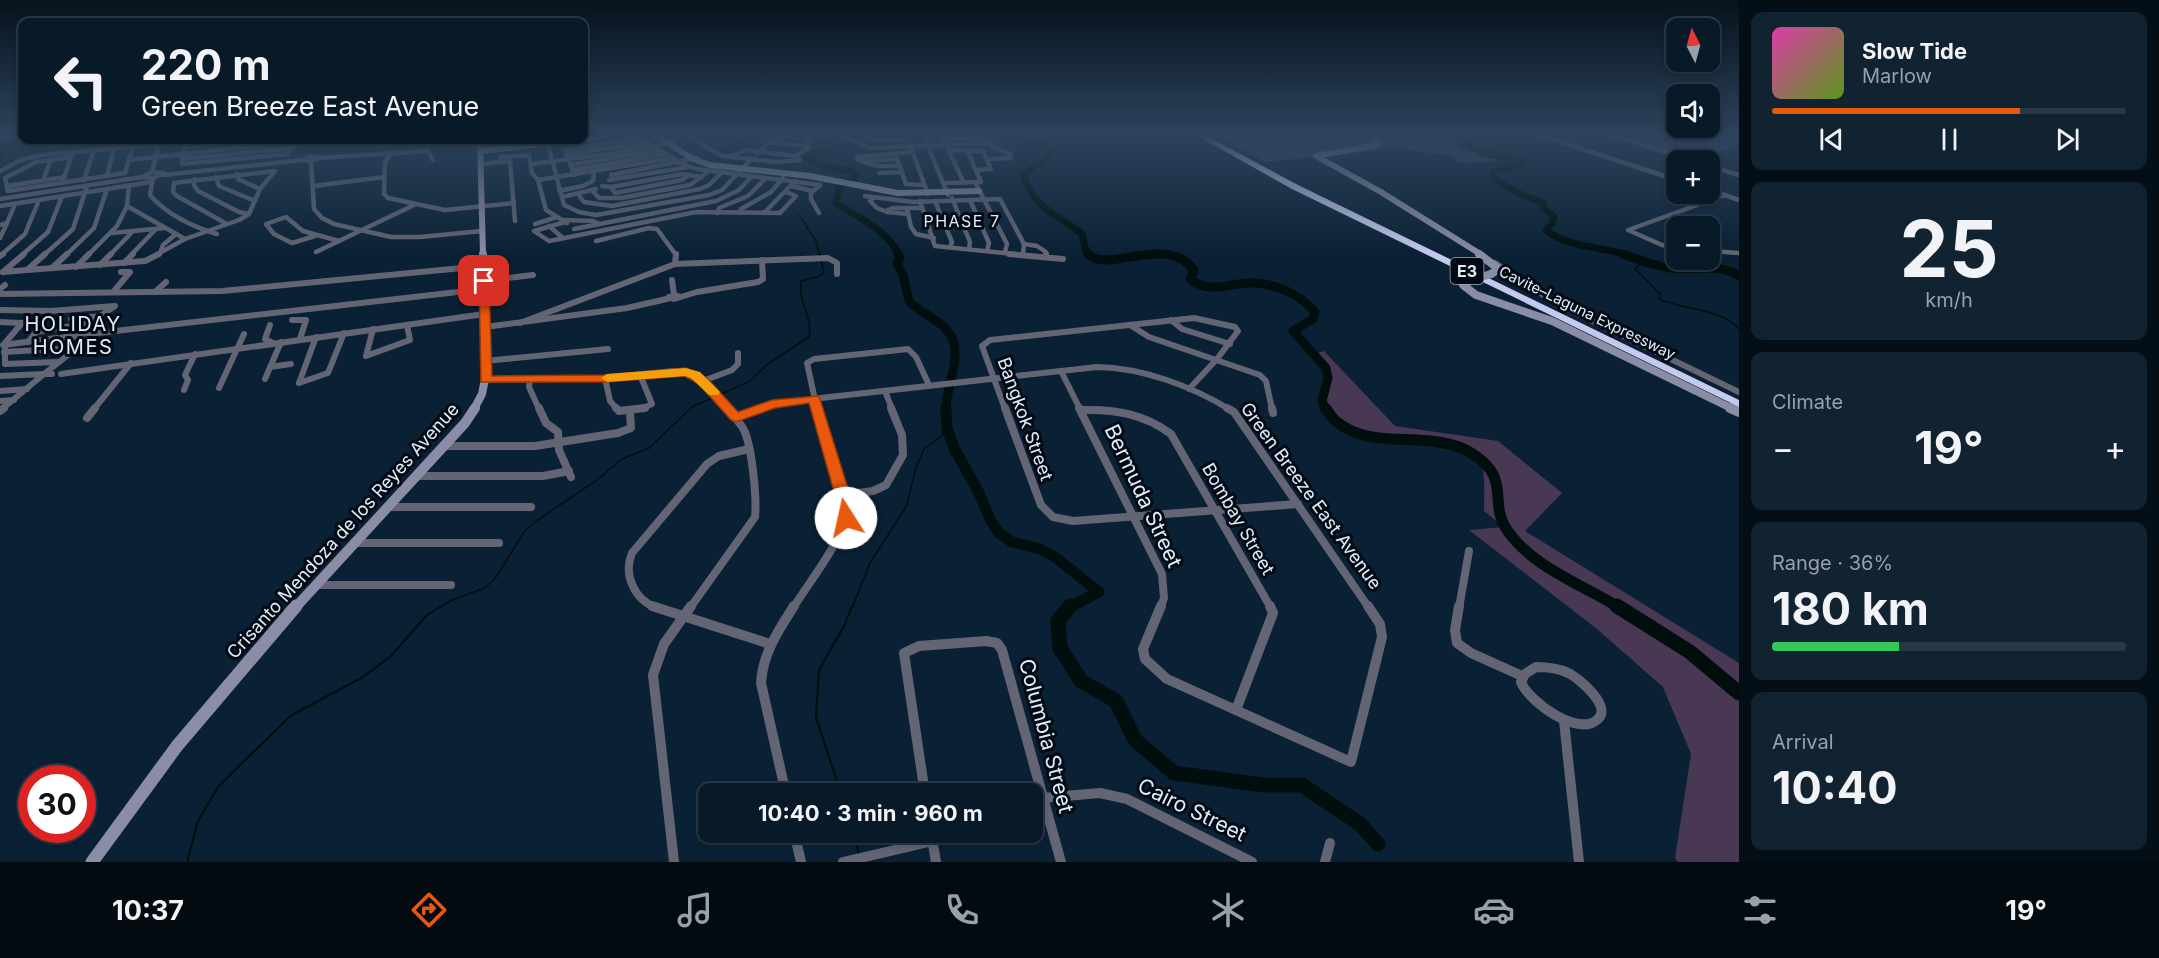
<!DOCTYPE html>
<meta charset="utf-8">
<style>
:root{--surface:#081928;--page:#112230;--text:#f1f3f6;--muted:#98a0a8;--line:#293845;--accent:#ea580c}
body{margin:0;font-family:Inter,sans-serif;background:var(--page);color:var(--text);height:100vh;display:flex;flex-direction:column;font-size:22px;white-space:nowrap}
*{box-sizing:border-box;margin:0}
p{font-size:20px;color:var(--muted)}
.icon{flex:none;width:33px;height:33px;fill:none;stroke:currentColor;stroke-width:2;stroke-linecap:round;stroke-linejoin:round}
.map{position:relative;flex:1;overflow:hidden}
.drawer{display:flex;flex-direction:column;gap:12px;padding:12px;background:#040e16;width:420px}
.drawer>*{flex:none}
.banner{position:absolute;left:18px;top:18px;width:570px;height:126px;border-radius:12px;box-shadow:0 3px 9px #0003,0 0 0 2px var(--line);background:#081928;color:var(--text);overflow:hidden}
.needle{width:39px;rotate:354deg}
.controls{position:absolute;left:1666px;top:18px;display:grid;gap:12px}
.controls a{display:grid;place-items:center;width:54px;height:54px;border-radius:12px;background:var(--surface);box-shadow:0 3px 9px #0003,0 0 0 2px var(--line);font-size:30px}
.speed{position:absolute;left:18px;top:765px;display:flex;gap:12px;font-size:30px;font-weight:700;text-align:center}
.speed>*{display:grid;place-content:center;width:78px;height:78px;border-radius:50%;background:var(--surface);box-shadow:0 3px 9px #0003,0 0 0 2px var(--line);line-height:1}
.speed .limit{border:9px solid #d22;background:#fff;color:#111}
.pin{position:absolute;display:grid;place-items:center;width:51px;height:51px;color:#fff;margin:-26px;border-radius:12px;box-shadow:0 3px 9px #0006}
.me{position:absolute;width:66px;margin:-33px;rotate:350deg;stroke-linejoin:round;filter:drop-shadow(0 0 4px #0008)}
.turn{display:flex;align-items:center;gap:21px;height:126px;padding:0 24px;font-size:27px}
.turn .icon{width:78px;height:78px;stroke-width:2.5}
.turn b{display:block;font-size:42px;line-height:51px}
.big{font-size:45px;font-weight:700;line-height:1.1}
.drawer .tile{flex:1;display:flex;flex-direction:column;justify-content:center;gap:9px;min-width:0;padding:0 21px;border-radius:12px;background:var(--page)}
.drawer .dial{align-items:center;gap:0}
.dial b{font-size:78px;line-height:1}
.song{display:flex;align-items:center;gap:18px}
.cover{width:72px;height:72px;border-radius:9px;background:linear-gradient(135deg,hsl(320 70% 55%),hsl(90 70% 35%))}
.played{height:6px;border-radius:3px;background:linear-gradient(90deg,var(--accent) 70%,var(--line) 70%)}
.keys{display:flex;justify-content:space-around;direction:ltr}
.heat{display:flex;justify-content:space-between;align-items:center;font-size:33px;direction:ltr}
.charge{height:9px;border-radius:4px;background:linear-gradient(90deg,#34c759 36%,var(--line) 0)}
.trip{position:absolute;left:698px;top:783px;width:345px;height:60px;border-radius:12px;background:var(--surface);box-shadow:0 3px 9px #0003,0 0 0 2px var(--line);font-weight:700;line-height:60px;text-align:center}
.tab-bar{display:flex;height:96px;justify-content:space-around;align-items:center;background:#030a10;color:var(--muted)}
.tab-bar .icon{width:42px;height:42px}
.tab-bar .selected{color:var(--accent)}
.tab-bar b{font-size:27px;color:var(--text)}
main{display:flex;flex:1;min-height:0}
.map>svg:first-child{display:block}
.green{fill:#483854}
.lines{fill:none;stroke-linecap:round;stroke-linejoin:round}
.stream-far1{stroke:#000f0d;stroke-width:1.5}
.stream{stroke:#000f0d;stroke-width:2}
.river-far3{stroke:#000f0d;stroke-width:7}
.river-far2{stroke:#000f0d;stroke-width:9}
.river-far1{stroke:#000f0d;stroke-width:11}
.river{stroke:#000f0d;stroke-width:15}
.street-far3{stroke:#636574;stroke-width:4.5}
.street-far2{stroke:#636574;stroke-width:6}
.street-far1{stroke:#636574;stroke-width:8}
.street{stroke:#636574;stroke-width:10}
.secondary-far3{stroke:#8a8da5;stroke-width:6}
.secondary-far2{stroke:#8a8da5;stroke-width:8}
.secondary-far1{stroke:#8a8da5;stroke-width:10}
.secondary{stroke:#8a8da5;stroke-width:13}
.highway{fill:#c4c9ed;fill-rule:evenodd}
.secondary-bridge{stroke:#8a8da5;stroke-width:8}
.route{fill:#ea580c;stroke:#983908;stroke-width:1.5}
.slow{fill:#f59e0b}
.labels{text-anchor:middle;stroke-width:6;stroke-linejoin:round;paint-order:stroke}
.far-street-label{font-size:15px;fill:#e0eefc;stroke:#030a13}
.far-neighbourhood-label{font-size:16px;letter-spacing:1.5px;fill:#e0eefc;stroke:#030a13}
.shield{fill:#030a13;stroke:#9eaab6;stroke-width:1.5}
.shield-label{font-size:16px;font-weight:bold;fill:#e0eefc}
.street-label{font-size:18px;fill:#e0eefc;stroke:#030a13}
.neighbourhood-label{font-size:20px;letter-spacing:1.5px;fill:#e0eefc;stroke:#030a13}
.near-street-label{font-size:21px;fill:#e0eefc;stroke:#030a13}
</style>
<main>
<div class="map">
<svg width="1739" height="862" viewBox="0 0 1739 862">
<rect width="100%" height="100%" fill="#0a2135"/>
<g class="green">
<path d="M1215 134 1432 135 1463 143 1458 145V148L1496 159 1495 161 1459 163 1453 156 1398 148 1266 162Z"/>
<path d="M1647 134H1739V146L1693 159 1629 140Z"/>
<path d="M1324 351 1395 426 1498 441 1562 493 1525 531 1739 663V862H1678L1675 858 1691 754 1663 687 1597 629 1469 530 1504 527 1484 511C1484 501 1485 479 1483 470 1476 432 1415 443 1389 439 1373 437 1354 433 1340 424 1332 418 1319 404 1322 394 1325 387 1329 384 1329 377 1328 367 1320 361 1314 354Z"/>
</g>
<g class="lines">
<g class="stream-far1">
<path d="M726 155 725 150 763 134"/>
<path d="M799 215 816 241 820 256"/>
<path d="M1643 261 1635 269 1660 294 1659 299C1685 311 1719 307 1739 329"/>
<path d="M717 396 750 381 769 363 809 337C813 316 797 301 801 281L820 276 824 272 821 260"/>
<path d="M439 608 452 600 485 588 496 577 524 532 536 521 597 480 622 459 649 448 692 407 712 398"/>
<path d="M852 608 870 563 906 507 916 468 924 449 946 432"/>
</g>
<g class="stream">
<path d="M841 794 816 717 819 670 844 626 852 606"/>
<path d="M854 832 859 855"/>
<path d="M187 862 198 821 218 787 290 716 363 677 391 656 427 615 442 606"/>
</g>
<g class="river-far3">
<path d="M822 134 817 140 830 149 807 158 827 167 852 171 855 175 854 180 840 186 836 203C858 218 887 229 899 255"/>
<path d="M1007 134 1038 142 1051 153 1047 159 1023 174C1033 209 1056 213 1082 234L1086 252 1089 255"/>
<path d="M1436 134 1464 141 1483 153 1521 160 1522 163 1494 172 1493 178 1520 194 1543 203V207L1554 217 1552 224 1546 230C1568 248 1600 246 1626 255"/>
<path d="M0 146 33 140"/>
<path d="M0 152 3 154 0 157"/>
<path d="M1143 255H1172"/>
</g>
<g class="river-far2">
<path d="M898 254 900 258 897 264 903 275 909 301C920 313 937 318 947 330 966 351 946 385 946 409"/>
<path d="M1088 254C1109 275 1165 232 1194 270L1190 279C1208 294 1227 284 1248 283 1274 282 1298 293 1315 312L1313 319 1293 331 1326 368 1328 378 1322 401 1326 409"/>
<path d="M1622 254C1638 259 1654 266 1671 268 1694 271 1718 262 1739 276"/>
</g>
<g class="river-far1">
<path d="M946 408 947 429 955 450 978 491 991 521 999 533 1012 542 1040 549 1055 557 1099 592 1068 608"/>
<path d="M1325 408C1329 412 1332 419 1337 422 1372 452 1433 428 1473 454 1512 479 1488 502 1507 530 1532 567 1583 585 1620 608"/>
</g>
<g class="river">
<path d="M1070 606 1058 621 1060 648 1081 681 1116 701 1135 740 1174 773 1263 785H1302L1360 824 1378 844"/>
<path d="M1617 606 1690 652 1739 693"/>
</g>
<g class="street-far3">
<path d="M685 134 722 156 778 162 800 160 795 156 809 148 806 138 810 134"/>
<path d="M850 134 848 138 869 148 992 143 983 134"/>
<path d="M861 134 875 141 908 140"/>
<path d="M881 134H899"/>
<path d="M906 134 928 194"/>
<path d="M923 134 948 195"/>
<path d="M941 134 964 183"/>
<path d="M1536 134 1677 180"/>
<path d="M1607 134 1692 160"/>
<path d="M782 136 806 138"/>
<path d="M0 138 19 137"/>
<path d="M943 139 987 137"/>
<path d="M547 141 564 205 579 212 596 215 709 195 722 190 752 158"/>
<path d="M771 142 807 146"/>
<path d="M987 144 1010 154 1011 158"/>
<path d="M184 147 261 140"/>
<path d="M948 150 983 151 991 169 976 170"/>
<path d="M184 151 182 164 287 154 299 141"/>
<path d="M392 152 385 162 384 194 388 198 445 210 514 203"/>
<path d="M895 153 906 184 924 185"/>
<path d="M757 154 769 142 784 134"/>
<path d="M566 155 648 142"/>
<path d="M309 156 319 158 311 161 303 160Z"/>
<path d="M71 157 36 162 5 178 8 191 125 173 133 146"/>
<path d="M729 157 746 150 795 156"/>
<path d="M857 157 912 152"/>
<path d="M857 157 858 160 877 166H900"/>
<path d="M319 158 428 151 433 160"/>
<path d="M182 159 291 148"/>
<path d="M987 159 1011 158"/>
<path d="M130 160 299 141"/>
<path d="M500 160 501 157 529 155 532 173 538 180 546 210 567 223"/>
<path d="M311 161 314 209 322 218 334 224 391 237H420L482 231"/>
<path d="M867 161 897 159"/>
<path d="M481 164 510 161 515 221"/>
<path d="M531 164 609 154 673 142"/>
<path d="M570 165 660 150"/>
<path d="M1710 166 1739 175"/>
<path d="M572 170 666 154"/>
<path d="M0 171 21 160 42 155 204 140"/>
<path d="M152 172 164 173 153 178 142 177Z"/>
<path d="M152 172 160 140"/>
<path d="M879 173 902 172"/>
<path d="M237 174 238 179 260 189"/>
<path d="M164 175 302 160"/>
<path d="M574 175 566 150 641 138 680 163 697 169 820 185"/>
<path d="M611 175 697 158"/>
<path d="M107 176 114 148"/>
<path d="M216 177 219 186 255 201"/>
<path d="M153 178 150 195C166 214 193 227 217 234"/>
<path d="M195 179 194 185 198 191 239 212 249 214"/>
<path d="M43 180 51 160"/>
<path d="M84 180 94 150"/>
<path d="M538 180 673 158"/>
<path d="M609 180 688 167"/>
<path d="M63 181 72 154"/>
<path d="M975 182 1007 244 1005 252"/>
<path d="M944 183 981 182 967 150"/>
<path d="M129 185 127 206 185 239"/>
<path d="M7 186 65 177"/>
<path d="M313 186 384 177"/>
<path d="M602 186 611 187 682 174 702 177"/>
<path d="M791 186 813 191"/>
<path d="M611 187 615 193 682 180 689 175"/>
<path d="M592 190 599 198H621L690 185 709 171"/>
<path d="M1710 190 1739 200"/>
<path d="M559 191 583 186 593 181 594 172"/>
<path d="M578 194 584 202 612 206 700 189 709 185 721 173"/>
<path d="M865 196 913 202 1000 199 1024 244 1023 254"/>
<path d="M562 197 596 189"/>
<path d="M874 198 870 201 877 208 887 212 908 214"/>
<path d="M952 198 970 242 969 249"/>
<path d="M0 199 142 177"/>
<path d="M970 200 989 243 987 251"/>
<path d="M920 201 935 246 1024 255"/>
<path d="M935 201 952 242 950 247"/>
<path d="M0 206 151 182"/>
<path d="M907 208 911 227 916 234 934 238"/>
<path d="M886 211 893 208H922"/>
<path d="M717 213 719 208 748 196 766 178"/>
<path d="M740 213 741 209 771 192 783 178"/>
<path d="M764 213 795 181"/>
<path d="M819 213 811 199V193L820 185"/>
<path d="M563 220 593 221 599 224"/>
<path d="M565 222 534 231 549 241 696 212 780 213 796 196 786 192"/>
<path d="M7 223 15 204"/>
<path d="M535 224 557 217"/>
<path d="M0 225 7 223 0 238"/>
<path d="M549 226 563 238"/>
<path d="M574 229 716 201 739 190 752 176"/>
<path d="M111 233 165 228"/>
<path d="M315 236 292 243 274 234 266 224 286 217 303 231 339 241"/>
<path d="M596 241 649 228 657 229 676 255"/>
<path d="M1024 244 1037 246 1046 252V255"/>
<path d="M1677 248 1662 245 1628 230 1725 195"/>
<path d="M1710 251 1739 253"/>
<path d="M316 252 414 205"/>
<path d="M160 253 163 245 176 234"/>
<path d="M1 255 25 234 39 200"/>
<path d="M22 255 48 232 62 196"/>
<path d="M44 255 73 229 87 186"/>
<path d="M66 255 94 228 107 189"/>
<path d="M88 255 117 226 127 206"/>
<path d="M110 255 132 232"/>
<path d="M131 255 155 230"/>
<path d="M156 255 185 239 239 220 249 214 260 189 275 171 174 183 173 192 177 196 227 224"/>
</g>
<g class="street-far2">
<path d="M45 254 27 270 145 261 159 254"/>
<path d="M1009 254 1063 259"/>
<path d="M1046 254V256"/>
<path d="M0 256 3 254"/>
<path d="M124 263 133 254"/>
<path d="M1495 263 1557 304 1739 392"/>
<path d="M675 264 676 254"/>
<path d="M100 265 111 254"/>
<path d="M76 267 89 254"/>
<path d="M52 268 67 254"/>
<path d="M3 272 24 254"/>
<path d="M3 272 27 270"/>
<path d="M672 280 674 295"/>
<path d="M484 281 533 275"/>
<path d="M0 289 5 285"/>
<path d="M114 291 130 272H121"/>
<path d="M155 292 166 282"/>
<path d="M0 294 222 291 483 266"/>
<path d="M678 296 669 297 674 299 697 292 758 282 763 279 762 260"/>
<path d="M0 310 51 311 115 306 90 323 36 332"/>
<path d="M71 319 101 316"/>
<path d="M292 320H306L300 339"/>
<path d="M1171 320 1182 329 1230 344"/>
<path d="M0 322 42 324 28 342"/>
<path d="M22 323 5 343V364L58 362"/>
<path d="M520 323 675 264 828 258 837 263V274"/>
<path d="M270 325 265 339 273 343"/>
<path d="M1130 325 1149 337 1260 375 1266 381 1272 409"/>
<path d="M485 327 627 308 671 298"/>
<path d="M373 329 366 356 410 340 407 325"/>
<path d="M80 335 484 289"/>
<path d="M61 338 80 334 66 340 65 337"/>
<path d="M3 345 57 338"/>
<path d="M4 352 76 348"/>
<path d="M485 361 608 349"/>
<path d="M270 367 291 364"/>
<path d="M1061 371 1080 409"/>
<path d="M52 374H44L87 340"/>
<path d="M61 374 484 314"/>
<path d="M640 375 652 404 641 409"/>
<path d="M0 376 44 374 2 409"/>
<path d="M605 378 610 401 617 409"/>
<path d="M265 379 281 342"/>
<path d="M530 379 529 387 539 409"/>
<path d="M486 380 605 378 674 371 695 375 727 409"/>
<path d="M703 381 732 370 738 364V353"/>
<path d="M299 383 328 373 344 333"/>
<path d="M299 383 316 337"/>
<path d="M219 388 244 334"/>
<path d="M184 390 188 380 185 375 195 354"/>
<path d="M0 391 27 389"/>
<path d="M885 391 892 409"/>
<path d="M0 401 14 400"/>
<path d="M94 409 131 363"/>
<path d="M758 409 785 402 1097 367C1143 368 1191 386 1229 409"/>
<path d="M817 409 807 363 814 359 908 349 916 357 929 385"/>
<path d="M1005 409 982 346 990 340 1194 318 1235 327 1238 331 1217 359 1189 389"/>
</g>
<g class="street-far1">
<path d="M539 408 546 423 558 432 559 450 571 477"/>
<path d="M616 408 619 411 645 408"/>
<path d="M1005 408 1041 505 1053 517 1073 521 1298 504"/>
<path d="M1079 408 1162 574 1164 598 1160 608"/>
<path d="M1227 408 1234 412 1369 608"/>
<path d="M1272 408 1273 413"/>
<path d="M1082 410C1115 409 1144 414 1171 434L1271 608"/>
<path d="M0 411 4 408"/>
<path d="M87 418 95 408"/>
<path d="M736 418 761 408"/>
<path d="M443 446H535L618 433 631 428 630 411"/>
<path d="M417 476H543L569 471"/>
<path d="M842 495 873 491 886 485 903 455 902 435 891 408"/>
<path d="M388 507H531"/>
<path d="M354 543H499"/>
<path d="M316 585H451"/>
<path d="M657 608C634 600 623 574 632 553L707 464 719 456 749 449"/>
<path d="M690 608 755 517C757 499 752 447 744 430 740 422 732 415 726 408"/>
<path d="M793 608C808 584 838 546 845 520 850 504 822 428 817 408"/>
<path d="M1459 608 1469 551"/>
</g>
<g class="street">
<path d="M652 606 770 644"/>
<path d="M1161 606 1143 649 1145 659 1167 679 1351 762 1382 637 1380 624 1368 606"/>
<path d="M1459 606 1455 630 1457 643 1471 653 1522 676"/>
<path d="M1536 667C1547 667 1558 668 1568 673 1579 678 1612 706 1598 719 1579 738 1529 702 1521 682L1525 674Z"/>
<path d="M1236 710 1273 613 1270 606"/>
<path d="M1564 721 1579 862"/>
<path d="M786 794 761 683C763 653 778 631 794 606"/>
<path d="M925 794 904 653 919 646 986 641 997 643 1002 650 1061 862"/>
<path d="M1042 798 1100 793 1127 799 1252 862"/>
<path d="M794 832 801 862"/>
<path d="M931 832 936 862"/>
<path d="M674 862 653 675 664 644 691 606"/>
<path d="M843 862 933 841"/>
<path d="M1325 862 1330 843"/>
</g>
<g class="secondary-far3">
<path d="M654 134 693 159 710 165 810 176 898 193 979 191"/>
<path d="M1375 134 1379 143 1376 145 1316 156 1381 192 1482 255"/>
<path d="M584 139 612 134"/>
<path d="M141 140H160"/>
<path d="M480 140 483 255"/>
<path d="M481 151 577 140"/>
</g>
<g class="secondary-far2">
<path d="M1479 254 1499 269 1491 274"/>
<path d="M1471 280 1463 285 1476 295 1552 321 1733 409"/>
<path d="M474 409 482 394 486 374 483 254"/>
</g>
<g class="secondary-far1">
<path d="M1730 408 1739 412"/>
<path d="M295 608 465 423 475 408"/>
</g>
<path class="secondary" d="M92 862 177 746 296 606"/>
<path class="highway" d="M1194 134H1203L1298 185 1739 400V407L1292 189Z"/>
<path class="secondary-bridge" d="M1471 280 1491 274"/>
</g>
<linearGradient id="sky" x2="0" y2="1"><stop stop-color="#06121d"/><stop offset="0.53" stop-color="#2d435c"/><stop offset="1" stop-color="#2d435c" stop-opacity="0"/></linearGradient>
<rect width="1739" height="255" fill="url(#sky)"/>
<path class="route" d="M484 278 489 281 492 376 605 375 686 368 707 378 738 412 772 400 819 396 850 495 853 518 851 521 846 523 838 518 835 495 809 403 775 408 736 422 731 420 698 383 684 376 605 382H481L479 281Z"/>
<path class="slow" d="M686 368 700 372 720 392 718 395H709L691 378 685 376 607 382 601 378 607 374Z"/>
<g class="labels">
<g class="far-street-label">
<text transform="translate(1587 313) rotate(26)" y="5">Cavite–Laguna Expressway</text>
</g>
<g class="far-neighbourhood-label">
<text x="962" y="227">PHASE 7</text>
</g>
<rect class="shield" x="1450.5" y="258" width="33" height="26" rx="4.5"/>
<g class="shield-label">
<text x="1467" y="277">E3</text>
</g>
<g class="street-label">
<text transform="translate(1025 419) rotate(70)" y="6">Bangkok Street</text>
<text transform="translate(1311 496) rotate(54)" y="6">Green Breeze East Avenue</text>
<text transform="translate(1238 519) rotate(60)" y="6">Bombay Street</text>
<text transform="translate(343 531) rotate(-48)" y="6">Crisanto Mendoza de los Reyes Avenue</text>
</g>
<g class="neighbourhood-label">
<text x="73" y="331">HOLIDAY<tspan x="73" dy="23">HOMES</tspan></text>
</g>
<g class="near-street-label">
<text transform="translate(1143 496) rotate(65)" y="7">Bermuda Street</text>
<text transform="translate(1046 736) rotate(75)" y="7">Columbia Street</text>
<text transform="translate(1192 810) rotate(26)" y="7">Cairo Street</text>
</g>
</g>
</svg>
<div class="controls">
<a><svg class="needle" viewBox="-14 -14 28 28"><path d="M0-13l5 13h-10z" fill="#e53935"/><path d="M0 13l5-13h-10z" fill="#98a0a8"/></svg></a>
<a><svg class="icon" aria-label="sound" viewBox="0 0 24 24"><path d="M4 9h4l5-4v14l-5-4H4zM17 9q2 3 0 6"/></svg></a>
<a>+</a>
<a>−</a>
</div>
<div class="speed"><div class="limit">30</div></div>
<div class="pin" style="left:484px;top:281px;background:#d93025"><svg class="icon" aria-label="arrive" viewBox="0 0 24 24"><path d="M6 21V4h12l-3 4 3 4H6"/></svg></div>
<svg class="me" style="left:846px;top:518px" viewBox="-20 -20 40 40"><circle r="19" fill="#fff"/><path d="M0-13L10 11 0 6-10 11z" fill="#ea580c"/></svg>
<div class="trip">10:40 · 3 min · 960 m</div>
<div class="banner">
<div class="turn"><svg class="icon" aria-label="left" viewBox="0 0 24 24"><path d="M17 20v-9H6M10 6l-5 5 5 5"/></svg><div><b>220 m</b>Green Breeze East Avenue</div></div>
</div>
</div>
<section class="drawer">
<div class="tile">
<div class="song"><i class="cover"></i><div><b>Slow Tide</b><p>Marlow</p></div></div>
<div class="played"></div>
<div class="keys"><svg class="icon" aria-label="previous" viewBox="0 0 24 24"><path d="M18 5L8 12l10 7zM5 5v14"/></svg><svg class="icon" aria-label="pause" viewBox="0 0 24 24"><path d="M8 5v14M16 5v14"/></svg><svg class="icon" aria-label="next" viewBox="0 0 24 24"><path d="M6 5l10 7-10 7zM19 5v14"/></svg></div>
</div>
<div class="tile dial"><b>25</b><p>km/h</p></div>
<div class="tile"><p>Climate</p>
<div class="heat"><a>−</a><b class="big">19°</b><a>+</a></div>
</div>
<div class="tile"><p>Range · 36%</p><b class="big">180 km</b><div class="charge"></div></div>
<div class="tile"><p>Arrival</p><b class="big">10:40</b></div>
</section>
</main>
<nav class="tab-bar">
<b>10:37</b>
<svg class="icon selected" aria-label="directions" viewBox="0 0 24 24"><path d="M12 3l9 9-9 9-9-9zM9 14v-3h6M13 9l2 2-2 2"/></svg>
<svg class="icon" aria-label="music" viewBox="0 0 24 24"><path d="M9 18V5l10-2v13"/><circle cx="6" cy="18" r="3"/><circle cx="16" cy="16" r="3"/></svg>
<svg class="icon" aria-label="phone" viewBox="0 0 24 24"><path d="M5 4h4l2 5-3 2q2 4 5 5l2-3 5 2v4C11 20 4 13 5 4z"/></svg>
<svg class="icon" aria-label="climate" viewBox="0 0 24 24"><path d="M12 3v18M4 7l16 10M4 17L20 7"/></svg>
<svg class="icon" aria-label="car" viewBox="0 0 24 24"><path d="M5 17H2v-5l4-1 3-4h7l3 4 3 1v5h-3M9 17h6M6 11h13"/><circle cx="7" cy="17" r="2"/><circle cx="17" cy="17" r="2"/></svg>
<svg class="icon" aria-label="filters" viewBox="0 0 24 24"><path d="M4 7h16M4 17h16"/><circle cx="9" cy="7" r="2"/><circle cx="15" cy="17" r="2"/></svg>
<b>19°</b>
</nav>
